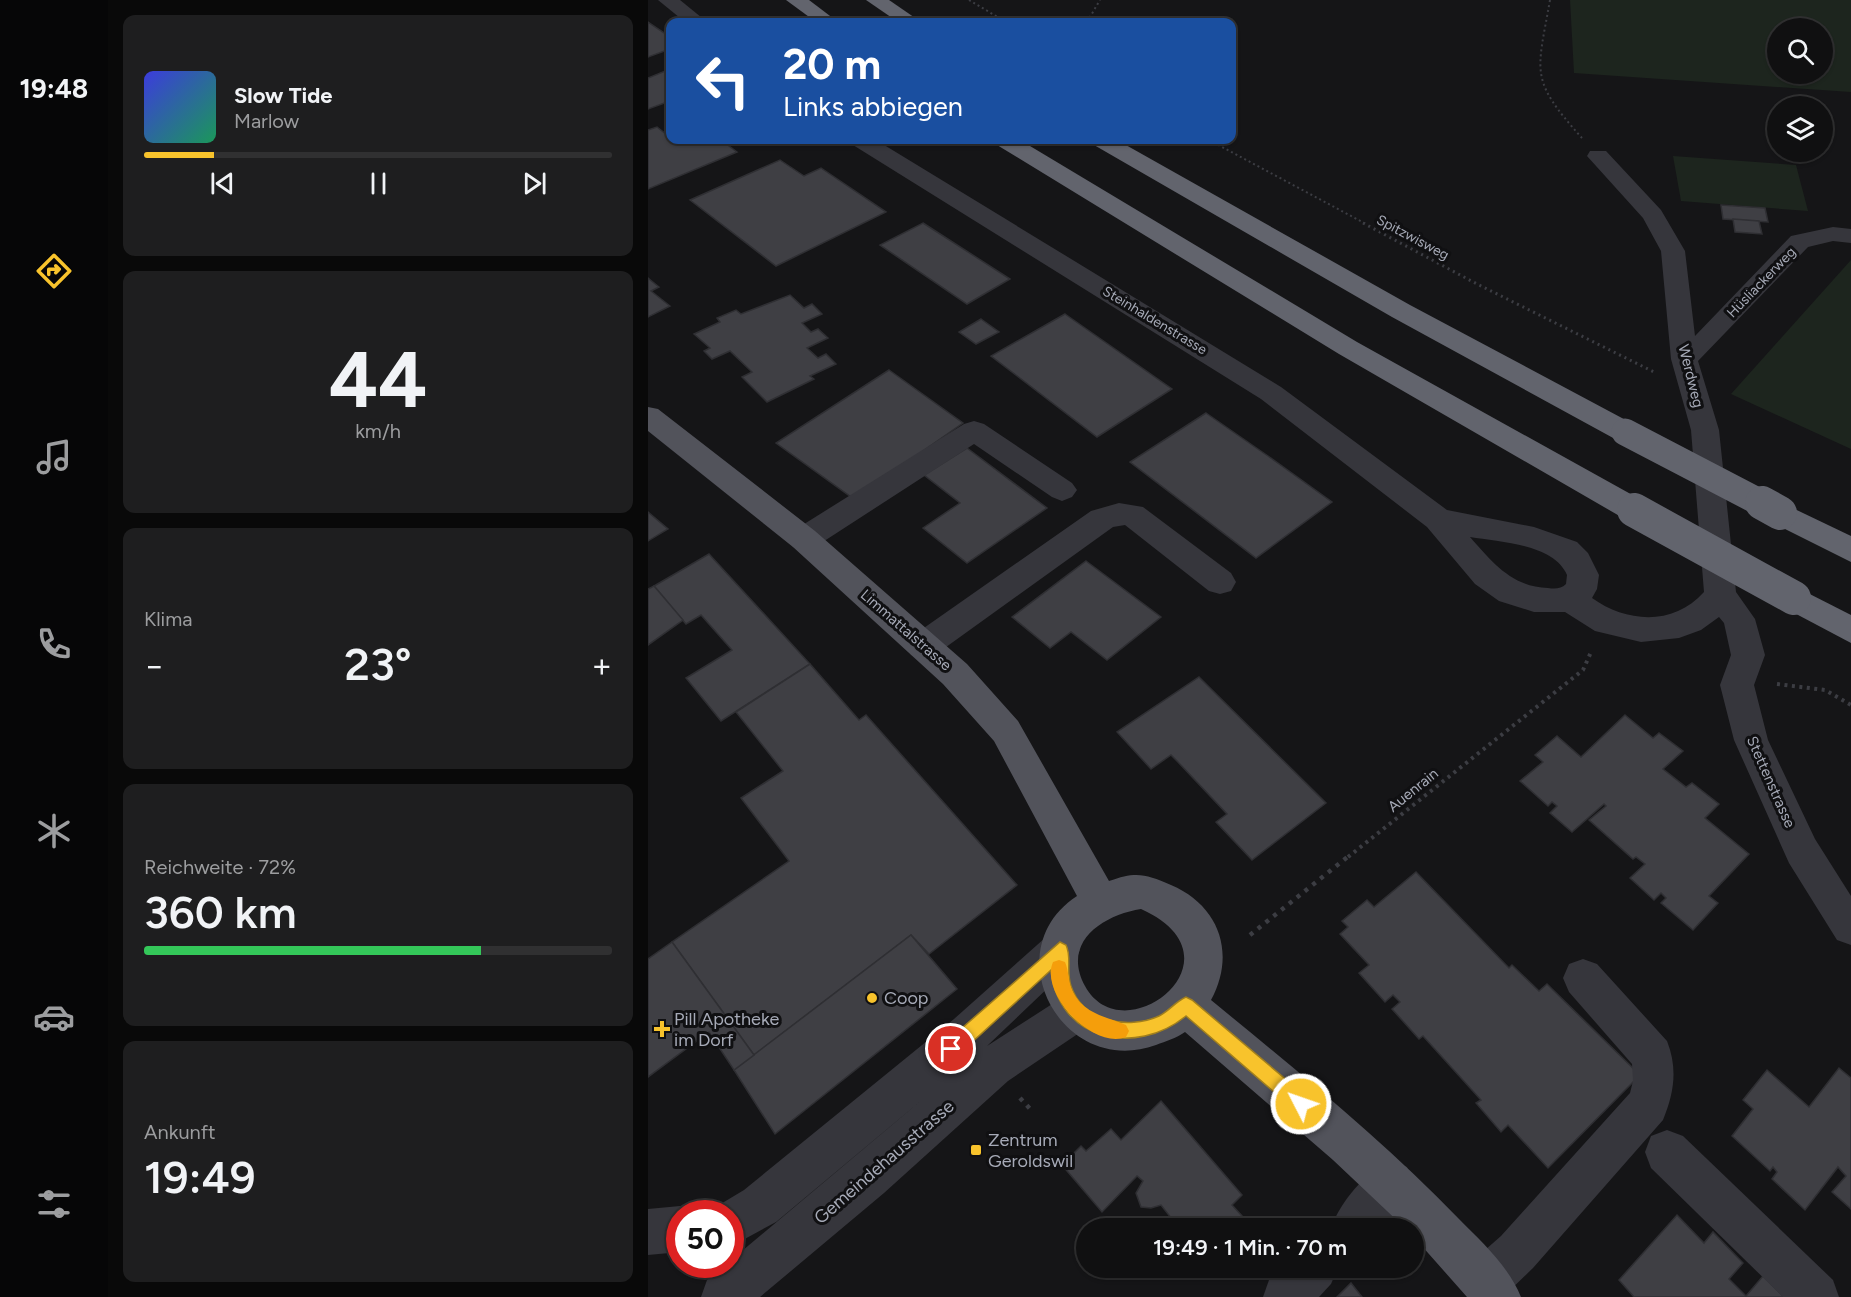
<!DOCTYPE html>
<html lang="de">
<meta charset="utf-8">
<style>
:root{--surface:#101011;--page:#1e1e1f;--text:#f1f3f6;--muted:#9c9d9f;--line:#303031;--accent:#f8c32c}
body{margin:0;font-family:Figtree,sans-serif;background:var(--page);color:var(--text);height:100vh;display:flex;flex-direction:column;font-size:22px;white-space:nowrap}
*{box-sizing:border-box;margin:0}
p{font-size:20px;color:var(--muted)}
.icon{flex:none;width:33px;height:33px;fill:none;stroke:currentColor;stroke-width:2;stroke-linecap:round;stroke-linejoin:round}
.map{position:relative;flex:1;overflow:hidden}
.details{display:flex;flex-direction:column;gap:15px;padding:15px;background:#090909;width:540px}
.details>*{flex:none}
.top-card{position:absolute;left:18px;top:18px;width:570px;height:126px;border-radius:12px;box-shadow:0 2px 4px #0004,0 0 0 2px var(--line);background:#1a4fa0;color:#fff;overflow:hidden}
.controls{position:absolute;left:1119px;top:18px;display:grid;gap:12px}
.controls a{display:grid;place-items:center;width:66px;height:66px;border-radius:50%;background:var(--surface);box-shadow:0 2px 4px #0004,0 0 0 2px var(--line);font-size:30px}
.speed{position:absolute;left:18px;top:1200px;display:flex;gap:12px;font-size:30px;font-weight:700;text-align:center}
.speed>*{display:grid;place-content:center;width:78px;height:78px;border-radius:50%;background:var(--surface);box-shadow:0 2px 4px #0004,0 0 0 2px var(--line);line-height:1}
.speed .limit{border:9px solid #d22;background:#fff;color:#111}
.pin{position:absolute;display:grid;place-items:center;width:51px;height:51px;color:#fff;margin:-26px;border:3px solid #fff;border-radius:50%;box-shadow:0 2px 6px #0007}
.me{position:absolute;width:66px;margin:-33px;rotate:311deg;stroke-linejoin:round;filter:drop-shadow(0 0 4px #0008)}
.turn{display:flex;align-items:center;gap:21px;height:126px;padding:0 18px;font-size:27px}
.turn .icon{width:78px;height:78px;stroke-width:2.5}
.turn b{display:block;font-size:42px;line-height:51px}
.big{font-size:45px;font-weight:600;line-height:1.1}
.details .widget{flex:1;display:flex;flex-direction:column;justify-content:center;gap:9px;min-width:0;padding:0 21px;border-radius:12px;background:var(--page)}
.details .dial{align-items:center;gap:0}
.dial b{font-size:78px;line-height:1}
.song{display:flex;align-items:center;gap:18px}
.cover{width:72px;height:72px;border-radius:9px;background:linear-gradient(135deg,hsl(240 70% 55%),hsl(150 70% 35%))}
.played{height:6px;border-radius:3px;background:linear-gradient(90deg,var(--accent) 15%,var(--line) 15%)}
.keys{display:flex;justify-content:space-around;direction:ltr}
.heat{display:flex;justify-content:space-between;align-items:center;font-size:33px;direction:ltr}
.charge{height:9px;border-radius:4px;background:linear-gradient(90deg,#34c759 72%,var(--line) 0)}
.trip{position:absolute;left:428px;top:1218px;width:348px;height:60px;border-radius:30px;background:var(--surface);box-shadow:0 2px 4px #0004,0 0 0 2px var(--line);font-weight:600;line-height:60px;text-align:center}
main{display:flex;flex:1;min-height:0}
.tab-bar{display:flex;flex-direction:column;width:108px;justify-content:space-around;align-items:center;background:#060607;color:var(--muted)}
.tab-bar .icon{width:42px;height:42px}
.tab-bar .on{color:var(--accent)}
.tab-bar b{font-size:27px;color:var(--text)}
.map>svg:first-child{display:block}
.green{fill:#1d251e;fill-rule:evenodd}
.building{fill:#3f3f44;stroke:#2f2f33;stroke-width:1.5}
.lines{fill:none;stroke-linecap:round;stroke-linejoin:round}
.path-far3{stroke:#3c3d43;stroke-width:2;stroke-dasharray:2 3;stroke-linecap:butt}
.path-far2{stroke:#3c3d43;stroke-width:3;stroke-dasharray:2 4;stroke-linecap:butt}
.path-far1{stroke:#3c3d43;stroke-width:4;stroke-dasharray:3 4.5;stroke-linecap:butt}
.path{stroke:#3c3d43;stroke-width:4.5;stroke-dasharray:4 6;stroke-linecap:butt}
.minor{fill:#36363c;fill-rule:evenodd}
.major{fill:#52535b;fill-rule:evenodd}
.highway{fill:#62646d;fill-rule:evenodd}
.highway-bridge-far1{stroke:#62646d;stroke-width:27}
.highway-bridge{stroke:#62646d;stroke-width:34}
.route{fill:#f8c32c;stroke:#a17f1d;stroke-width:1.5}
.slow{fill:#f59e0b}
.poi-dot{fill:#f8c32c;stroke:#101012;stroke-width:2}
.labels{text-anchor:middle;stroke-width:6;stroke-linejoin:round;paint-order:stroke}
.far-street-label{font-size:14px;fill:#a6aab7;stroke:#101012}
.street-label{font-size:15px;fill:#a6aab7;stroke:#101012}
.near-poi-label{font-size:18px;fill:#a6aab7;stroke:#101012;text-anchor:start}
.near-street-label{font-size:18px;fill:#a6aab7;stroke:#101012}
</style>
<main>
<nav class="tab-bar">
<b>19:48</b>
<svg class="icon on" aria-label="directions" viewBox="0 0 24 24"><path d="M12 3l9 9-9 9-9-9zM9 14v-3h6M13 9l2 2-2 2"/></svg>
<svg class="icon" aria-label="music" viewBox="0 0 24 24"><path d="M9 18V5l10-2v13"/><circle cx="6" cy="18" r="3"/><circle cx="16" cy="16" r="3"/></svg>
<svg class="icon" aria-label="phone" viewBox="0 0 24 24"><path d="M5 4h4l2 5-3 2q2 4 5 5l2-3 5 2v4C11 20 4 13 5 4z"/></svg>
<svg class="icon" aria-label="climate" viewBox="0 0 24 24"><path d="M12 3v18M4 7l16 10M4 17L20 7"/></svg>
<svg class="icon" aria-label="car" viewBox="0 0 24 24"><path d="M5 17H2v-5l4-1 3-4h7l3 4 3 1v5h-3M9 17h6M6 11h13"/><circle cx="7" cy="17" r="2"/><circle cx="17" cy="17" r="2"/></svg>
<svg class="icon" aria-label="filters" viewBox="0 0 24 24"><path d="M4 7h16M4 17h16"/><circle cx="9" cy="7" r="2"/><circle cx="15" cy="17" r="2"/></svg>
</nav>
<section class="details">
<div class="widget">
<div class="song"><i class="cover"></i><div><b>Slow Tide</b><p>Marlow</p></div></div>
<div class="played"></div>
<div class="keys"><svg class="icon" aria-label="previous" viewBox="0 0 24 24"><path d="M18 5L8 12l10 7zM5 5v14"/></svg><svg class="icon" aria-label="pause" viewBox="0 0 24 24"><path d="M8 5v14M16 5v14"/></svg><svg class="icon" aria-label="next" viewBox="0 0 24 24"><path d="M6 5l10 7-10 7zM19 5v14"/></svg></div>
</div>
<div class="widget dial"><b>44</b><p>km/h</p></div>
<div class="widget"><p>Klima</p>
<div class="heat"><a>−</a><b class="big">23°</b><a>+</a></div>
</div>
<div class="widget"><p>Reichweite · 72%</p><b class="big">360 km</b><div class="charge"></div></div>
<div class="widget"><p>Ankunft</p><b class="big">19:49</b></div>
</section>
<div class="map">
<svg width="1203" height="1297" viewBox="0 0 1203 1297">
<rect width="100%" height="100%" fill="#151517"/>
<g class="green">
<path d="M922 0H1203V92L926 73ZM1130 28H1174V74H1130Z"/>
<path d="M1025 156 1148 165 1160 211 1033 201Z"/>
<path d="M1203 260V449L1083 394Z"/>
</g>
<g class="building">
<path d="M0 22 22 37V49L0 57Z"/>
<path d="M22 69V101L0 109V78Z"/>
<path d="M9 127 18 134 22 132V140H73L89 152 0 189V130Z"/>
<path d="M132 160 156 176 173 168 238 212 128 266 42 200Z"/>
<path d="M1073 205 1117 208 1120 222 1075 219Z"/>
<path d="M1085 219 1111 221 1114 234 1087 232Z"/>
<path d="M275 223 362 279 319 304 232 245Z"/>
<path d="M0 278 11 287 3 291 22 306 0 317Z"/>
<path d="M142 295 156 308 164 304 174 314 154 323 163 332 170 329 180 338 159 348 170 358 178 354 188 364 162 376 166 379 119 402 94 377 104 372 82 351 64 359 56 351 62 348 46 334 72 322 69 318 88 310 93 314Z"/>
<path d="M417 314 524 389 449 437 343 356Z"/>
<path d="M333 319 351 332 328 344 311 332Z"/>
<path d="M241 370 315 423 206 499 128 443Z"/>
<path d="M558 413 620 456 684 502 608 558 482 462Z"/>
<path d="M319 448 399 508 319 563 275 528 312 503 276 475Z"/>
<path d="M0 512 20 529 0 541Z"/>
<path d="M61 554 162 664 73 721 38 678 84 650 53 615 38 624 6 586Z"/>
<path d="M438 561 513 617 459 660 423 632 402 648 364 617Z"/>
<path d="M6 586 35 620 0 645V589Z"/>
<path d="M162 664 211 720 218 715 369 885 281 954 263 935 106 1055 24 942 141 861 93 798 135 771 88 712Z"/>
<path d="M551 677 678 803 604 860 568 822 579 814 529 761 523 755 503 769 469 732Z"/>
<path d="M977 715 1005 738 1011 733 1035 751 1015 769 1038 787 1044 783 1071 804 1057 818 1101 854 1061 896 1070 903 1045 930 1013 903 1018 898 1013 893 1006 900 982 878 997 864 988 857 985 859 941 820 958 806 956 804 924 832 902 813 909 806 904 802 900 806 872 781 895 762 887 755 909 736 933 757Z"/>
<path d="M768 872 861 968 864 965 891 991 899 984 992 1075 900 1168 860 1125 853 1132 828 1103 833 1100 775 1036 771 1039 744 1009 752 1002 745 995 737 1002 711 973 721 965 692 934 700 927 694 921 719 900 726 907Z"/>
<path d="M263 935 309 989 127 1134 86 1070Z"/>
<path d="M24 942 106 1055 86 1070 61 1032 0 1077V959Z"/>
<path d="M1191 1068 1203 1078V1209L1184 1192 1198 1176 1190 1167 1157 1210 1124 1179 1129 1172 1125 1167 1122 1171 1084 1136 1105 1109 1095 1100 1119 1070 1161 1107Z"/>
<path d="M513 1101 594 1195 584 1205 594 1216 580 1228H531L513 1205 503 1208 493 1207 488 1193 495 1181 489 1176 454 1212 414 1165 433 1146 438 1151 463 1129 473 1140Z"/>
<path d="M1029 1215 1056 1243 1065 1232 1095 1263 1081 1279 1098 1296 1115 1276 1136 1297H986L971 1280Z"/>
<path d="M703 1283 714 1297H689Z"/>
</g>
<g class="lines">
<g class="path-far3">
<path d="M321 0 358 22"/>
<path d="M902 0C889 74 881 79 934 138"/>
<path d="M439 22 452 0"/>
<path d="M561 140 718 224"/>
</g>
<path class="path-far2" d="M715 223 829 284 1006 372"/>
<g class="path-far1">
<path d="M1129 684 1177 690 1203 705"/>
<path d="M700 857 935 670 943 652"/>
</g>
<g class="path">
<path d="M602 935 702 855"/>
<path d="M372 1098 384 1111"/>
</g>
<g class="minor">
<path d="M10 0H32L59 22H37Z"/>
<path d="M202 140H228L633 387 799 510 886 527 929 542 940 553 951 575 949 589 944 598C979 623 1026 626 1056 592L1043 430 1023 359 1013 251 995 218 939 156 942 151H958L1013 210 1037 251 1047 336 1143 236 1185 227 1203 229V243L1185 241 1160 247 1050 361 1071 430 1088 592 1107 619 1117 655 1106 685 1120 740 1167 839 1203 896V945L1189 940 1141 863 1086 740 1072 685 1083 655 1076 623 1071 617 1053 630 1031 638 993 642 947 631 917 612H886L851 601 827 584 779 527 613 399 205 145ZM822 537C852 542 906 544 919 575L918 584C913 589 907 589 900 588 864 587 844 562 822 537Z"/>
<path d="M326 421 336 424 424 483 429 490 424 497 414 501 404 497 326 444 167 547 156 550 145 547 141 539 145 531 316 424Z"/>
<path d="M471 503 495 507 583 573 588 582 583 591 572 594 561 591 477 525 465 527 287 655 275 659 263 655 259 646 263 637 443 511Z"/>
<path d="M412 931 426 937 432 950 426 963 339 1046 415 997 429 991 443 997 449 1011 443 1025 360 1081 236 1193 112 1297H53L59 1280 79 1264H82V1261L281 1094 128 1222 82 1247V1214H64L66 1208 96 1190 306 1019 398 937Z"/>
<path d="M935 959 949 964 1019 1041C1030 1069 1026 1093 1015 1120L885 1268 855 1297H820L814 1282 820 1265 853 1236 982 1093 985 1081 984 1064 921 992 915 978 921 964Z"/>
<path d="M1019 1130 1035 1136 1185 1280 1191 1297H1135L1003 1168 997 1152 1003 1136Z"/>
<path d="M743 1161 759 1167 765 1183 759 1199 735 1228H683C692 1202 718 1171 743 1161Z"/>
<path d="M32 1206 48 1214H32V1252L0 1255V1209Z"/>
<path d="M634 1268H690L683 1284 671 1297H615L621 1280Z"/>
</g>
<path class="major" d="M0 407 10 409 167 531 319 664 370 721 461 881C488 871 498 874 523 885 572 906 588 954 563 1000 648 1070 734 1139 811 1219 834 1242 861 1267 873 1297H819L765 1236V1228H757L685 1160 537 1032C529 1038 518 1041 508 1045 413 1079 346 950 429 896L346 741 295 684 145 547 0 431ZM493 909C602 958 475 1056 437 986 413 942 455 915 493 909Z"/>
<g class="highway">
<path d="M138 0H161L190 22H168Z"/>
<path d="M218 0H241L273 22H250Z"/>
<path d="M346 140H372L709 342 997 502 1001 510 997 518 986 521 975 518 691 354 349 145Z"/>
<path d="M443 140H469L762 305 987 425 991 432 987 439 977 442 967 439 744 317 446 145Z"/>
<path d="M1132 502 1203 536V562L1121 521 1117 513 1121 505Z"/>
<path d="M1146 586 1203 615V643L1135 607 1130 598 1135 589Z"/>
</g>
<path class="highway-bridge-far1" d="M977 432 1117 505"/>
<g class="highway-bridge">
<path d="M1114 503 1132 513"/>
<path d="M986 510 1146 598"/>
</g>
</g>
<path class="route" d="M412 942 418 945C424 957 418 972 423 986 435 1022 480 1030 511 1016 521 1011 527 1002 538 997L544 1000 660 1098 662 1104 660 1110 653 1113 647 1110 538 1016C488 1057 410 1041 403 970L310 1055 303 1057 297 1055 295 1049 297 1043Z"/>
<path class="slow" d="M411 960 417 962C421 971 420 981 424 990 435 1014 457 1016 478 1025L481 1031 478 1037C446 1050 391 994 405 962Z"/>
<g class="poi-dot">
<circle cx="224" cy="998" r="6"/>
<path d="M11 1020h6v6h6v6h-6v6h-6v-6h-6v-6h6z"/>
<rect x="322" y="1144" width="12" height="12" rx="3"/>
</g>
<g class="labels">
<g class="far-street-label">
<text transform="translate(765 237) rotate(28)" y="5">Spitzwisweg</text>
<text transform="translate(1113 282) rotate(-46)" y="5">Hüsliackerweg</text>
<text transform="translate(507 320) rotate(31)" y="5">Steinhaldenstrasse</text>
</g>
<g class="street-label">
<text transform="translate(1043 376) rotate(76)" y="5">Werdweg</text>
<text transform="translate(258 630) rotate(41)" y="5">Limmattalstrasse</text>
<text transform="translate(1123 782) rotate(66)" y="5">Stettenstrasse</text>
<text transform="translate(765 790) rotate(-39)" y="5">Auenrain</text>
</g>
<g class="near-poi-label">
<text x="236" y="1004">Coop</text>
<text x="26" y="1025">Pill Apotheke<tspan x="26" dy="21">im Dorf</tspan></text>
<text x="340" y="1146">Zentrum<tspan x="340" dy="21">Geroldswil</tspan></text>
</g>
<g class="near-street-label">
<text transform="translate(236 1162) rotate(-41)" y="6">Gemeindehausstrasse</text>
</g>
</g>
</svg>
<div class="controls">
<a><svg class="icon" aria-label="search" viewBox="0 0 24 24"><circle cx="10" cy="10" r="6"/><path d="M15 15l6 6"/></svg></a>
<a><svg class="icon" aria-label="layers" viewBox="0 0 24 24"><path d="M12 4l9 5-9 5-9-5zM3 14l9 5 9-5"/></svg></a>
</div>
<div class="speed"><div class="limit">50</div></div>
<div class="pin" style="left:303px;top:1049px;background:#d93025"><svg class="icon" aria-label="arrive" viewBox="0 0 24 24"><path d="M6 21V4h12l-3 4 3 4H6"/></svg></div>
<svg class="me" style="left:653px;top:1104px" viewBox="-20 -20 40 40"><circle r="17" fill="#f8c32c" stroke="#fff" stroke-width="3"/><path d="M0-11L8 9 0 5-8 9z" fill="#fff"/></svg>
<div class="trip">19:49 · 1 Min. · 70 m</div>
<div class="top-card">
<div class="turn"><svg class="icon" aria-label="left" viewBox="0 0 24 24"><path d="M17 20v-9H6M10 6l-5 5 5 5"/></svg><div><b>20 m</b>Links abbiegen</div></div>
</div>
</div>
</main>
